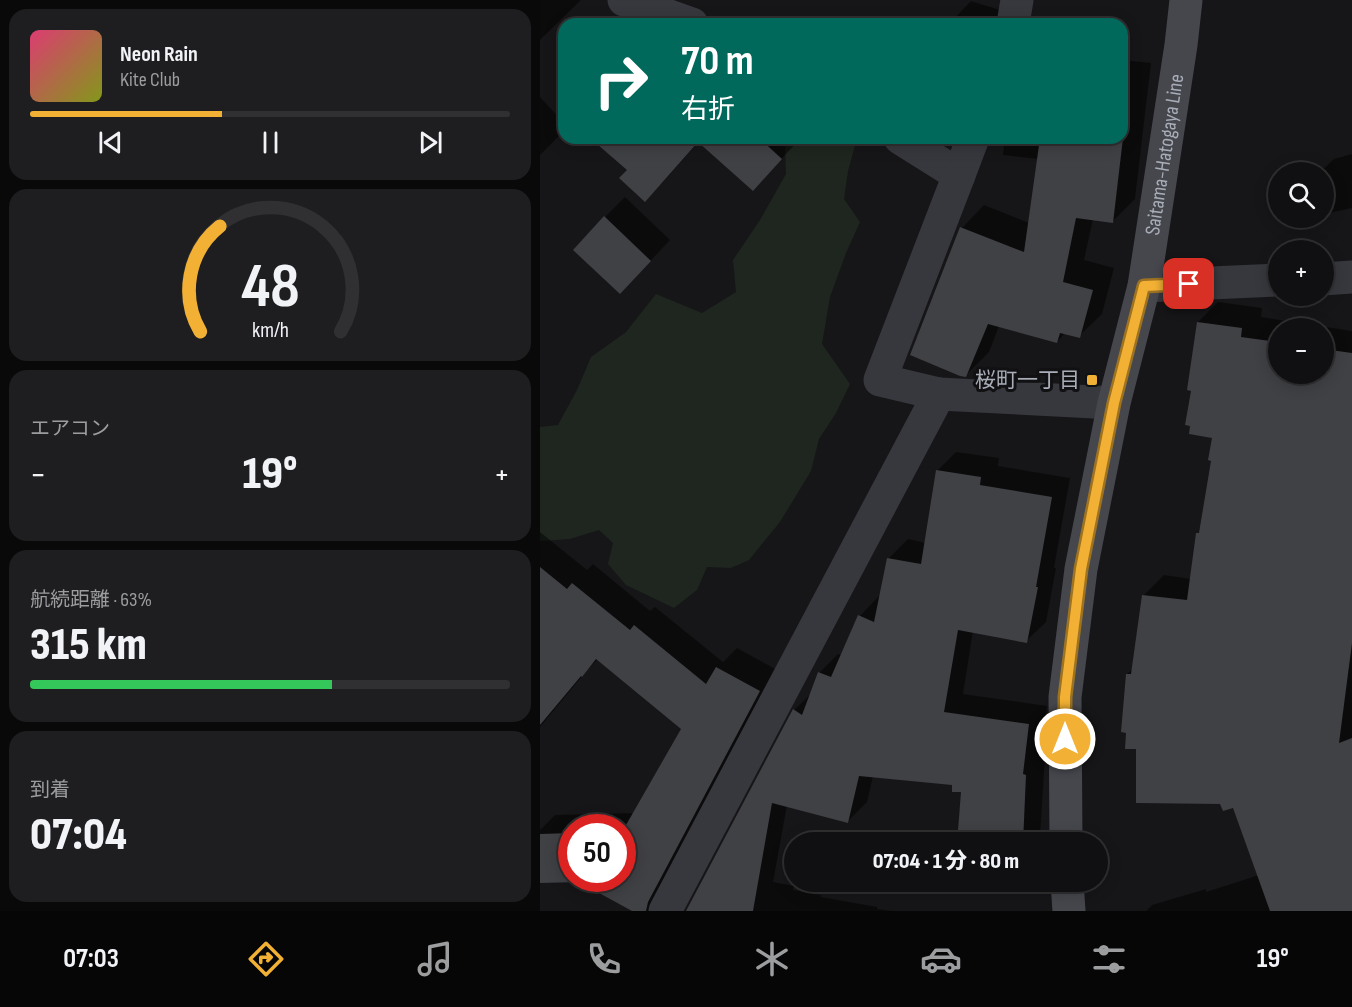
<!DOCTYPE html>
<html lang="ja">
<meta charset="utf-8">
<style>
:root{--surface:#101012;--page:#1e1e20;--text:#f1f3f6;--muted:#9c9d9f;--line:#303032;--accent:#f2b134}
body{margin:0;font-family:"Sofia Sans Condensed","Noto Sans JP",sans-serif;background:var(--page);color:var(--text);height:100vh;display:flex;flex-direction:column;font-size:22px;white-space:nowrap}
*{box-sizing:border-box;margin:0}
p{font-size:20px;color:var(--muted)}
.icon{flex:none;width:33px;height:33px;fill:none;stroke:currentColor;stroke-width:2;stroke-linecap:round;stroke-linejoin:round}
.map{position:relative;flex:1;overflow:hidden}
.drawer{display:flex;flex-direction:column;gap:9px;padding:9px;background:#09090a;width:540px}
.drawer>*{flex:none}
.guide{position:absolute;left:18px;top:18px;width:570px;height:126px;border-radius:18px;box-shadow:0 3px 15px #0003,0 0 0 2px var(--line);background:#00695c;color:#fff;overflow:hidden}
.controls{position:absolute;left:728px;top:162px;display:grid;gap:12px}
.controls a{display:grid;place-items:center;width:66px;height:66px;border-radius:50%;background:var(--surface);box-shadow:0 3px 15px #0003,0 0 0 2px var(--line);font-size:30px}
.speed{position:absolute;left:18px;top:814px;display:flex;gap:12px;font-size:30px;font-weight:700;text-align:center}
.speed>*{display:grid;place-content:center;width:78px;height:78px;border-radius:50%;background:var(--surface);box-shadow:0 3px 15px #0003,0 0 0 2px var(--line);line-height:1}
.speed .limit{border:9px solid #d22;background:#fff;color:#111}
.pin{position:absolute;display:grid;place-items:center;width:51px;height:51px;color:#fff;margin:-26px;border-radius:12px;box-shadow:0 3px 9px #0006}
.me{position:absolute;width:66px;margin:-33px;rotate:0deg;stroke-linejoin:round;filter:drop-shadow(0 0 4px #0008)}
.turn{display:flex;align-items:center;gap:21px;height:126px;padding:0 24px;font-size:27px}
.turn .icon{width:78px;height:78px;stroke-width:2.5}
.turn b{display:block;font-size:42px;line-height:51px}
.big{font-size:45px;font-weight:800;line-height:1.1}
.drawer .widget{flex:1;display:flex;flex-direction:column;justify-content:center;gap:9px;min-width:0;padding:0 21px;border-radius:18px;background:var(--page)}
.drawer .dial{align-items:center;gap:0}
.dial svg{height:156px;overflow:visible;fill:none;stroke:var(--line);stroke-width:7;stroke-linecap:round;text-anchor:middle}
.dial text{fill:var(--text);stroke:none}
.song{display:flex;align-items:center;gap:18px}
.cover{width:72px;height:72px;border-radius:9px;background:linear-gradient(135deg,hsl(340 70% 55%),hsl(70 70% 35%))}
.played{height:6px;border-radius:3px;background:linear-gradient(90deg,var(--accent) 40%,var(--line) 40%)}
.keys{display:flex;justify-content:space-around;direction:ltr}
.heat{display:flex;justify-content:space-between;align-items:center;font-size:33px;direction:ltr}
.charge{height:9px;border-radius:4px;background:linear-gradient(90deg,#34c759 63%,var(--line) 0)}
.trip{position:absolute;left:244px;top:832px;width:324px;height:60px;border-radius:30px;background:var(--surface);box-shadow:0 3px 15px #0003,0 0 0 2px var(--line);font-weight:800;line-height:60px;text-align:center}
.menu{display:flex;height:96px;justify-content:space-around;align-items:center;background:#060607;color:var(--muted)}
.menu .icon{width:42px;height:42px}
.menu .current{color:var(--accent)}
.menu b{font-size:27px;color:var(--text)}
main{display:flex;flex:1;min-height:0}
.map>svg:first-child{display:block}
.green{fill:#1e261f}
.shadow{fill:#0007;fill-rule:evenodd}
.building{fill:#404145}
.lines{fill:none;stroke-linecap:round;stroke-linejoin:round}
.minor{stroke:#37383d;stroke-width:33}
.secondary{stroke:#45474d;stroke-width:33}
.route-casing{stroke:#9d7322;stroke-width:15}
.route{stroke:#f2b134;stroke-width:10}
.poi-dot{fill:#f2b134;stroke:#111113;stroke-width:2}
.labels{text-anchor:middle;stroke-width:6;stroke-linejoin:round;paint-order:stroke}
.street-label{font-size:21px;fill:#a8adb8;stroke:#111113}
.poi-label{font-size:21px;fill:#a8adb8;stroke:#111113;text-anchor:end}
</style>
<main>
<section class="drawer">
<div class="widget">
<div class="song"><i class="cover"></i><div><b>Neon Rain</b><p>Kite Club</p></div></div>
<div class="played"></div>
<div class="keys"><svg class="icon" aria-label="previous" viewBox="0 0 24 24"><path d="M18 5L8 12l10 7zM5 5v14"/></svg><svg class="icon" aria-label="pause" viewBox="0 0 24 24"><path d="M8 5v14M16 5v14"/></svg><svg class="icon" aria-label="next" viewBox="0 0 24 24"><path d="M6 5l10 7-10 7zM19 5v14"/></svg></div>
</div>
<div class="widget dial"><svg viewBox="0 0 100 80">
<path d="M14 69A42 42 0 1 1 86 69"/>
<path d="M14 69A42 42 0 0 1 24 15" stroke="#f2b134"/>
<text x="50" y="56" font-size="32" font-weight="700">48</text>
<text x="50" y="72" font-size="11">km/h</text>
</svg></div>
<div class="widget"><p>エアコン</p>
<div class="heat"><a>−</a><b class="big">19°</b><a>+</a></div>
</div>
<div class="widget"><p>航続距離 · 63%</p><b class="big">315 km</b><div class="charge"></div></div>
<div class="widget"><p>到着</p><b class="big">07:04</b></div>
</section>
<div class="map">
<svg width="812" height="911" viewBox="0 0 812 911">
<rect width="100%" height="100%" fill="#161618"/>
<path class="green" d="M240 138H317L308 171 304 199 320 222 306 253 290 297 282 344 310 384 296 413 279 439 271 471 240 522 209 560 191 568 167 567 157 590 134 608 86 585 68 564 73 543 59 530 30 539 3 541 0 540V427L18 425 37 390 51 357 86 332 116 294 162 313 196 292 193 260 220 220 246 174 245 147Z"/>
<g class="shadow">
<path d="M0 0H41L0 40Z"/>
<path d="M431 1 473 14 468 24H410L411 22Z"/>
<path d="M184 20 187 24H161L165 21 176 23Z"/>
<path d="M582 60 611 63 595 199 572 222 553 219 544 260 574 268 562 314 539 336 525 333 517 342 459 326 449 352 426 375 372 355 422 228 444 205 489 223 498 159 463 155 465 138H582Z"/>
<path d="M0 97 24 123V131L0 155Z"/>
<path d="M85 138H261L213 189 159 141 125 180 105 200 89 170Z"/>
<path d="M812 154V208L784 214 783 172H780L794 159Z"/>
<path d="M85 197 130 240 100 272 65 217Z"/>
<path d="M678 302 722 308 721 317 812 331V911H606L612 905 666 889V892L719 875 694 806 681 803 598 748 587 674 593 669 603 596 624 575 651 579 658 534 661 530 673 459 674 437 653 389 658 322ZM738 328H783V374H738Z"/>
<path d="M416 452 459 458 458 466 530 478 514 568H516L506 622 486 641 433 631 423 694 507 706 501 755 505 756 500 836 493 843H419L422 791 414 784 333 776 327 802 308 821 247 805 233 882 254 886 253 890 281 895V897L337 907V909L352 911H147L254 710 272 693 279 673 298 654 302 655 320 616 339 596 341 597 349 558 368 539 386 543 397 471Z"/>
<path d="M0 532 47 570 53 564 110 611 115 607 183 662 197 648 239 671 116 911H95L39 880 0 881V830L15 815 95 813 143 729 58 659 48 669 0 727ZM32 828H82V879H32Z"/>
</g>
<g class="building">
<path d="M50 138H219L242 159 213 191 158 142 105 202 79 178 87 170Z"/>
<path d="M500 138H583L573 223 536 218 523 282 553 290 540 338 520 333 517 343 448 324 426 377 420 376 370 355 420 227 484 252Z"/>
<path d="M64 216 111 261 80 294 33 250Z"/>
<path d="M657 322 702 328 701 337 738 342V374H783V349L812 353V643L799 743 812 738V911H730L693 808 683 811 680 804 596 803V749H585L586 733 581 732 586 674H591L602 595 647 600 656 533H659L671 461 668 460 672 438 649 434 650 426 645 425 651 391 647 390Z"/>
<path d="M396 470 441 477 440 485 512 497 496 587H498L487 643 418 630 404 712 489 724 483 774 486 775 483 843H417L421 792H412V785L319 776 308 823 232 803 213 911H146L253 709 262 715 278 672 291 677 318 615 334 622 347 558 381 564Z"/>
<path d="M0 567 27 589 32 583 90 630 94 625 166 684 176 667 220 691 108 902 106 911H92L39 882 0 883V834L32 833V879H82V832L141 729 56 659 42 677 41 676 0 725Z"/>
</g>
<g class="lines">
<g class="minor">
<path d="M84 0 152 24"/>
<path d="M473 24 477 0"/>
<path d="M360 138 419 175 433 138"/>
<path d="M419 175 340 380 399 394 574 403"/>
<path d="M783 279 812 277"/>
<path d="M604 286 738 280"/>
<path d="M125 911 399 394"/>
</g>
<g class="secondary">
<path id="s1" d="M526 843 525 697 541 569 574 403 604 286 641 45 646 0"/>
<path d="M527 882 529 911"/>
</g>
</g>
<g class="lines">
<g class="route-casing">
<path id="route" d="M525 739V697L541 569 574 403 604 286 649 284"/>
</g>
<use href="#route" class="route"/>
</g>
<rect class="poi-dot" x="546" y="374" width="12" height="12" rx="3"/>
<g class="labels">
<g class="street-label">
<text dy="7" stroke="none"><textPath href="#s1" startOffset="698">Saitama-Hatogaya Line</textPath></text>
</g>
<g class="poi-label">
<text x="540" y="387">桜町一丁目</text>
</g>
</g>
</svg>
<div class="controls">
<a><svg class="icon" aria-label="search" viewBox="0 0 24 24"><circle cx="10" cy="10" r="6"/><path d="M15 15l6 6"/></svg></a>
<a>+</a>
<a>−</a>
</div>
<div class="speed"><div class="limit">50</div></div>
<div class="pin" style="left:649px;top:284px;background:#d93025"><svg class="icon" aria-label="arrive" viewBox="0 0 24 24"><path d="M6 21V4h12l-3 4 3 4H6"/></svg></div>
<svg class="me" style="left:525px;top:739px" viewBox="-20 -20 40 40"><circle r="17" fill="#f2b134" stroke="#fff" stroke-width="3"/><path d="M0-11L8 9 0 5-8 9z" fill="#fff"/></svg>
<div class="trip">07:04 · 1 分 · 80 m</div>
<div class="guide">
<div class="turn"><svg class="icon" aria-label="right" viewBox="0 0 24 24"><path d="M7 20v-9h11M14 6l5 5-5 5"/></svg><div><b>70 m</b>右折</div></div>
</div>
</div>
</main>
<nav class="menu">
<b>07:03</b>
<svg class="icon current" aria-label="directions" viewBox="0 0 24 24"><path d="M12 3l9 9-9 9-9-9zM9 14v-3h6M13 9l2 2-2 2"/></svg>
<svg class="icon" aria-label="music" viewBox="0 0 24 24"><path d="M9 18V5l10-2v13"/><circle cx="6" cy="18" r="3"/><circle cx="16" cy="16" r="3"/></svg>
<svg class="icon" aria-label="phone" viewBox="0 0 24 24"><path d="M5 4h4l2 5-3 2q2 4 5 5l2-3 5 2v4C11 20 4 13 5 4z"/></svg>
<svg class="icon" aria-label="climate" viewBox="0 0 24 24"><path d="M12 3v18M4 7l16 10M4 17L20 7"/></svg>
<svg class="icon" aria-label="car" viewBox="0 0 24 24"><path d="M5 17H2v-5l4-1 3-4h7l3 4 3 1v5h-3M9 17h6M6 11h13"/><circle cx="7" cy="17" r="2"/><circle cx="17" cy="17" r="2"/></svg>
<svg class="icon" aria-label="filters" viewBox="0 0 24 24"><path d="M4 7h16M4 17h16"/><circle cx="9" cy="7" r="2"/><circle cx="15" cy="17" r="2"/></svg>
<b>19°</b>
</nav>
